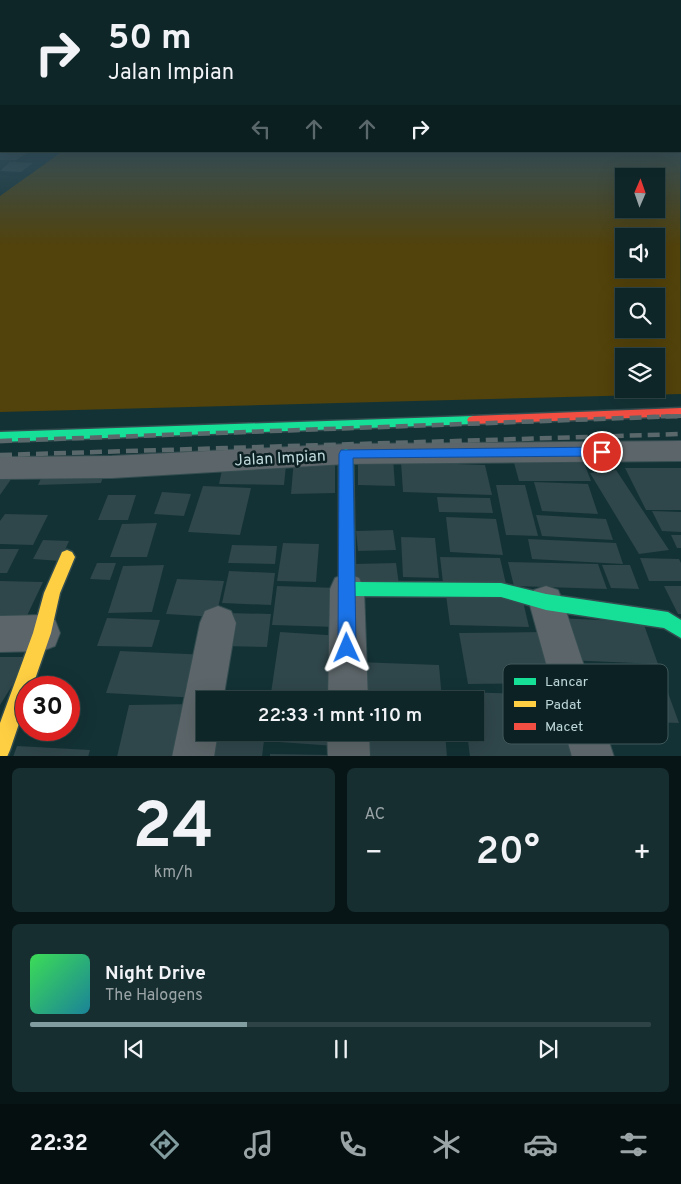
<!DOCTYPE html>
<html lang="id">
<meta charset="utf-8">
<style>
:root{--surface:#0e2628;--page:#172e30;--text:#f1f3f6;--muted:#9ba5a8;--line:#2e4345;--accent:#829da0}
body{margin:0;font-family:Overpass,sans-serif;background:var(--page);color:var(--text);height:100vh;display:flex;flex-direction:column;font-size:19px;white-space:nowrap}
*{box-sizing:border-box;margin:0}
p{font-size:16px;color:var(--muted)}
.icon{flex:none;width:28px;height:28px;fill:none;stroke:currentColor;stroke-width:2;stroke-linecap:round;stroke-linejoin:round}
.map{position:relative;height:756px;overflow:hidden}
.side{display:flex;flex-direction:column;gap:12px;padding:12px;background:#081516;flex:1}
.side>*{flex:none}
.top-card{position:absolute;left:0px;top:0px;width:681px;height:152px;box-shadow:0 5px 20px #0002,0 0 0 1px var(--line);background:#0e2628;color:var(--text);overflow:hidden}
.needle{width:32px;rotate:2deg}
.tools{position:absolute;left:615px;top:168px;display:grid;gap:10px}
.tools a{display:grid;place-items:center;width:50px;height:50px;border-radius:0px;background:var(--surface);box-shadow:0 5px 20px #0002,0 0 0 1px var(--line);font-size:25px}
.speed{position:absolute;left:15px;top:676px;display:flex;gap:10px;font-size:25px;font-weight:700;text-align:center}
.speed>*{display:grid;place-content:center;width:65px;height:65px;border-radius:50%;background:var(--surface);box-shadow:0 5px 20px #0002,0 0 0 1px var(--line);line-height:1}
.speed .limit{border:8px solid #d22;background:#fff;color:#111}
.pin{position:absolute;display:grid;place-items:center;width:42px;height:42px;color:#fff;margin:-21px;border:2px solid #fff;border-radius:50%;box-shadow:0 1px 5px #0007}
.me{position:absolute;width:55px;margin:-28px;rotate:359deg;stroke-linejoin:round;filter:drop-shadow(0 0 4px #0008)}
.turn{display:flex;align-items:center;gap:18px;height:105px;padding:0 25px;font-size:22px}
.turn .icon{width:65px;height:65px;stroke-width:2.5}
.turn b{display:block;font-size:35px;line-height:42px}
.lanes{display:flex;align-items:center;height:48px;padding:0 25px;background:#0003;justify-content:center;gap:25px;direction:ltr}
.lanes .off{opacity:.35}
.big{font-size:38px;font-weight:600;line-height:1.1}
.side .tile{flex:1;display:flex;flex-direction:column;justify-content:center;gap:8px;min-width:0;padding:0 18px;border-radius:8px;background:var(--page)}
.side .dial{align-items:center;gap:0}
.dial b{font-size:65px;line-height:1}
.song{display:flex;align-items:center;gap:15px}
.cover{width:60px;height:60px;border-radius:8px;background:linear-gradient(135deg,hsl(130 70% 55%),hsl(190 70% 35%))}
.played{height:5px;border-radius:2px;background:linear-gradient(90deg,var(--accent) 35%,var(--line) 35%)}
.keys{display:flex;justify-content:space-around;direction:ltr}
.heat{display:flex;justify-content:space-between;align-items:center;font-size:28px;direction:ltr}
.side .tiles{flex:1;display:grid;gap:12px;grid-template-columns:1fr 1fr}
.tile:last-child{grid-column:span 2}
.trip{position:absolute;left:196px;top:691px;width:288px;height:50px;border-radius:0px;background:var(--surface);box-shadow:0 5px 20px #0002,0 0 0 1px var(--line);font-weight:600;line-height:50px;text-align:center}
.tabs{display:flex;height:80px;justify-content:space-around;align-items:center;background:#060f10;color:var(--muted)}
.tabs .icon{width:35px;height:35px}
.tabs .on{color:var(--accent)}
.tabs b{font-size:22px;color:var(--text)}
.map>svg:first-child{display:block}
.green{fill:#52420b;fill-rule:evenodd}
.building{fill:#2f464a}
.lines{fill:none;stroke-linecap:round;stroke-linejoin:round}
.street-casing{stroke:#344d50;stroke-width:2}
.fast-casing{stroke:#344d50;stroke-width:3}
.slow-casing{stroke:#344d50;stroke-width:3}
.jam-casing{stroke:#344d50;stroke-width:3}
.street{fill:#5c6569;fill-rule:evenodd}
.fast{fill:#16e098;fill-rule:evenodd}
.slow{fill:#ffcf43;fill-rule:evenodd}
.jam{fill:#f24e42;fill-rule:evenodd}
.rail-far1{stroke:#5a686b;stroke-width:4;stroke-dasharray:9 5;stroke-linecap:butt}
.rail{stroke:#5a686b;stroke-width:4.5;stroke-dasharray:12 6;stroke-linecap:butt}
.route{fill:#1a73e8;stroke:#114b97}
.labels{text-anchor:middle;stroke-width:5;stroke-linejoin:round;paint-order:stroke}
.street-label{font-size:16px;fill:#bed7da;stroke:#0c2123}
.key{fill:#0c2123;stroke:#41585a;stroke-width:1}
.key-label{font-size:14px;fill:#bed7da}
</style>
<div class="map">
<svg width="681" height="757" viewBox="0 0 681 757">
<rect width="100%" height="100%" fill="#133235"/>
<path class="green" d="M680 141 681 394 0 412V196L63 151H680ZM624 176H656V209H624ZM624 236H656V269H624ZM624 296H656V329H624ZM624 356H656V389H624Z"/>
<g class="building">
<path d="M0 151H31L16 160H0Z"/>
<path d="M10 162 33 163 21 172 0 171Z"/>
<path d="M358 457 393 458 395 486 358 485Z"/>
<path d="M294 459H335V493L291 494Z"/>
<path d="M513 459 583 460 591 481H519Z"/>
<path d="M401 462 485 465 492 495 403 492Z"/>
<path d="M223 465H286L284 485 219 484Z"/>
<path d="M625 468H681V510H646Z"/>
<path d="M616 470 669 550 639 554 590 473Z"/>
<path d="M105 471 101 483 38 485 43 474Z"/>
<path d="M0 477 12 478 0 495Z"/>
<path d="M534 482 588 484 598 514 542 511Z"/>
<path d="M496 485H525L538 536 506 535Z"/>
<path d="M203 486 251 488 240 535 188 532Z"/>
<path d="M162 492 191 494 184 516 154 514Z"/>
<path d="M108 495H136L128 520H98Z"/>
<path d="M437 497 490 498 493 513 439 512Z"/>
<path d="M652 511 681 512V532L662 531Z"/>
<path d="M5 514 48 515 33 545 0 544V521Z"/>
<path d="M536 515 606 519 613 540 542 536Z"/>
<path d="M446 517 496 519 503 555 450 552Z"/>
<path d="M157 523 147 557H110L122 524Z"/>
<path d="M393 530 396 550 358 551 356 531Z"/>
<path d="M671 535H681V548H677Z"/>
<path d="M401 537 435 538 439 578 403 577Z"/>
<path d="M528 539 616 543 623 564 532 559Z"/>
<path d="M43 540 69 541 60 561 33 559Z"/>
<path d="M283 543 319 544 316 582 277 581Z"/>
<path d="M232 545 277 546 275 564 228 563Z"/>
<path d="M0 549H19L7 573H0Z"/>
<path d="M440 557 500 558 506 584 443 583Z"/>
<path d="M640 558 679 559 681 563V581H649Z"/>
<path d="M508 562 598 564 607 589 514 586Z"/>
<path d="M97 563H116L110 580 90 579Z"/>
<path d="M396 563 399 585 356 586 354 564Z"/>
<path d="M164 565 152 612 108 613 123 566Z"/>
<path d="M602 565H630L639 589 611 588Z"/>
<path d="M229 571 275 573 271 605 222 603Z"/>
<path d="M177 579 224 581 216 617 166 614Z"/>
<path d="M0 581 43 582 24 622 0 621Z"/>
<path d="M277 586 338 588 336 627 272 625Z"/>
<path d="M664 586H681V614H678Z"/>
<path d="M446 595 522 597 529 627 450 625Z"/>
<path d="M227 613 271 614 267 647 221 646Z"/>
<path d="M107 618 160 620 152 647 97 646Z"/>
<path d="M555 618 643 622 658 664 566 660Z"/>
<path d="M280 632 342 636 338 700H270Z"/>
<path d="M544 632 558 683 468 684 459 633Z"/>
<path d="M120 651 209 655 199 698 106 693Z"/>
<path d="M0 657H30L0 705Z"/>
<path d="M357 662 439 665 442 700H357Z"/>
<path d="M574 668 660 671 679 723 588 720Z"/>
<path d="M462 692 564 695 580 757H470L467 732H475V700H463Z"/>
<path d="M195 704 186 757H117L129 705Z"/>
<path d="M205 724V732H265L262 757H198Z"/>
<path d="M266 732H336L335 746 265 741Z"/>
<path d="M357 732H445L447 757 356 756Z"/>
<path d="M17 746 90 750 88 757H13Z"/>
<path d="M270 754 331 755V757H270Z"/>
</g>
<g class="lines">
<g class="street-casing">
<g id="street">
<path d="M681 441V461L346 464 112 478 0 479V457L112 456 346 444Z"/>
<path d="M347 573 359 578 364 589 368 700H328L330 589 335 578Z"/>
<path d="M546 586 558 590 563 602 614 757H572L529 602 534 590Z"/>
<path d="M218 606 231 611 236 623 223 700H205V732H218L214 757H172L200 623 205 611Z"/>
<path d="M42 615 55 620 60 633 55 646 42 651 0 652V616Z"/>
<path d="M327 732H369L370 757H328Z"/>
</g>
</g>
<g class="fast-casing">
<g id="fast">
<path d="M473 416 477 417 479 420 477 423 473 424 0 442V432Z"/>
<path d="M346 449 351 451 353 454 355 582 501 583 546 594 668 612 681 620V638L664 628 546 610 501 597 347 596 341 594 339 589V454L341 451Z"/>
</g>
</g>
<g class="slow-casing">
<path id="slow" d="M67 550 72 552 75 557 60 593 51 633 32 688H26V703L10 750 7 757H0V723L33 633 44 593 62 552Z"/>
</g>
<g class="jam-casing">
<path id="jam" d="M681 408V416L473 424 469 423 467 420 469 417 473 416Z"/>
</g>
<use href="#street" class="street"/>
<use href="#fast" class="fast"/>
<use href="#slow" class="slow"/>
<use href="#jam" class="jam"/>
<path class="rail-far1" d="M647 417 681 416"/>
<g class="rail">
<path d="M0 441 681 416"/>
<path d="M0 455 681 434"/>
</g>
</g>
<linearGradient id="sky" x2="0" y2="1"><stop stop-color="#0a1c1d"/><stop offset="0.57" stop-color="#334f5c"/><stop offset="1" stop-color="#334f5c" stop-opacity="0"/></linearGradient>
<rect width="681" height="247" fill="url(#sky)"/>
<path class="route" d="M602 447 607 448 609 452 607 455 602 456 353 458 356 648 354 654 347 656 341 654 338 648 339 454 341 450Z"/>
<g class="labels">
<g class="street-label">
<text transform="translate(280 457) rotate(-3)" y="6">Jalan Impian</text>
</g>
</g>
<rect x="503" y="664" width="165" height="80" rx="8" class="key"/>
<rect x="514" y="678" width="22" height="7" fill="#16e098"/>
<rect x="514" y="701" width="22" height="6" fill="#ffcf43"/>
<rect x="514" y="723" width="22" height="7" fill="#f24e42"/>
<g class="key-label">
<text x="545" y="686">Lancar</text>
<text x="545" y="709">Padat</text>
<text x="545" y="731">Macet</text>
</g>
</svg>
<div class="tools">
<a><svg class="needle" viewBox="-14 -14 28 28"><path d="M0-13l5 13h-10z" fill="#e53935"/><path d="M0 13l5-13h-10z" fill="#9ba5a8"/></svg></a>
<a><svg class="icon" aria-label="sound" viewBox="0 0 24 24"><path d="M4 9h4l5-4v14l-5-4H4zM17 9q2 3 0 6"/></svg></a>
<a><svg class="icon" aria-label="search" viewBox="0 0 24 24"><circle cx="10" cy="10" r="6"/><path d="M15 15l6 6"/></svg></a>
<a><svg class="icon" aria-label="layers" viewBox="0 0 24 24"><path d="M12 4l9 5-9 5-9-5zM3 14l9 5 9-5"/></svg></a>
</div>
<div class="speed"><div class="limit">30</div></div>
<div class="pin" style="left:602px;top:452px;background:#d93025"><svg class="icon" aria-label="arrive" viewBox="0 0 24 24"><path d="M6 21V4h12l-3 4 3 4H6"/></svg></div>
<svg class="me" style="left:347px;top:648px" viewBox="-20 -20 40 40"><path d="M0-17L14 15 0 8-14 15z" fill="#1a73e8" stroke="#fff" stroke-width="4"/></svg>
<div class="trip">22:33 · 1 mnt · 110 m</div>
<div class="top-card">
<div class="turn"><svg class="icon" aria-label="right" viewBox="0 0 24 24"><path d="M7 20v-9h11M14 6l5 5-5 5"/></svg><div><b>50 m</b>Jalan Impian</div></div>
<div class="lanes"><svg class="icon off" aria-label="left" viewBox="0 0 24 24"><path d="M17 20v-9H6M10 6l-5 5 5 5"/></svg><svg class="icon off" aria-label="ahead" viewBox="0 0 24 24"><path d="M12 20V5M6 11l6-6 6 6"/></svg><svg class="icon off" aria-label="ahead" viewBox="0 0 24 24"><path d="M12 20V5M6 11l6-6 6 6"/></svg><svg class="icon" aria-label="right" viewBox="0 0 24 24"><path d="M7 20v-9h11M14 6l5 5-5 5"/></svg></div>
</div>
</div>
<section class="side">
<div class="tiles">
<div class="tile dial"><b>24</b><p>km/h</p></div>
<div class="tile"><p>AC</p>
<div class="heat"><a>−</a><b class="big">20°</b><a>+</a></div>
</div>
<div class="tile">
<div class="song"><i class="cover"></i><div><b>Night Drive</b><p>The Halogens</p></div></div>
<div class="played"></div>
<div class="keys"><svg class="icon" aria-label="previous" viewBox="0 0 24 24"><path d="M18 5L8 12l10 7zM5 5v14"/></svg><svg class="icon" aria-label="pause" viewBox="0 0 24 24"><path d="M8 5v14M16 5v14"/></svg><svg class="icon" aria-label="next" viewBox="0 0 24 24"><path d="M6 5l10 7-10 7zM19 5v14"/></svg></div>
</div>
</div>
</section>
<nav class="tabs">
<b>22:32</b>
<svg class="icon on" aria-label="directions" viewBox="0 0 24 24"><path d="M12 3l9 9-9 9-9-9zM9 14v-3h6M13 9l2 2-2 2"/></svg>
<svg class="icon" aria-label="music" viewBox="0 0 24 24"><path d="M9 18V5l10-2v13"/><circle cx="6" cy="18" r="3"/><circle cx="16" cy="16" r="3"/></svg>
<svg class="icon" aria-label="phone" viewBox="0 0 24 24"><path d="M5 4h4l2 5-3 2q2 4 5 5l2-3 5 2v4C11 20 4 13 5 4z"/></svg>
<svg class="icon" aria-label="climate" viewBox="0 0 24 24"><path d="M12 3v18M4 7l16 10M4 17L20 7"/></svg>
<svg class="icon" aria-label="car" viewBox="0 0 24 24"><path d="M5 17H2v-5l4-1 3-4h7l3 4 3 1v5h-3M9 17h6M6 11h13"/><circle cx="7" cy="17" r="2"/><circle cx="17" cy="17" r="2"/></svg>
<svg class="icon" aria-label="filters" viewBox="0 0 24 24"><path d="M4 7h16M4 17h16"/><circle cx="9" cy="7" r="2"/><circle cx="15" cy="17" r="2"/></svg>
</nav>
